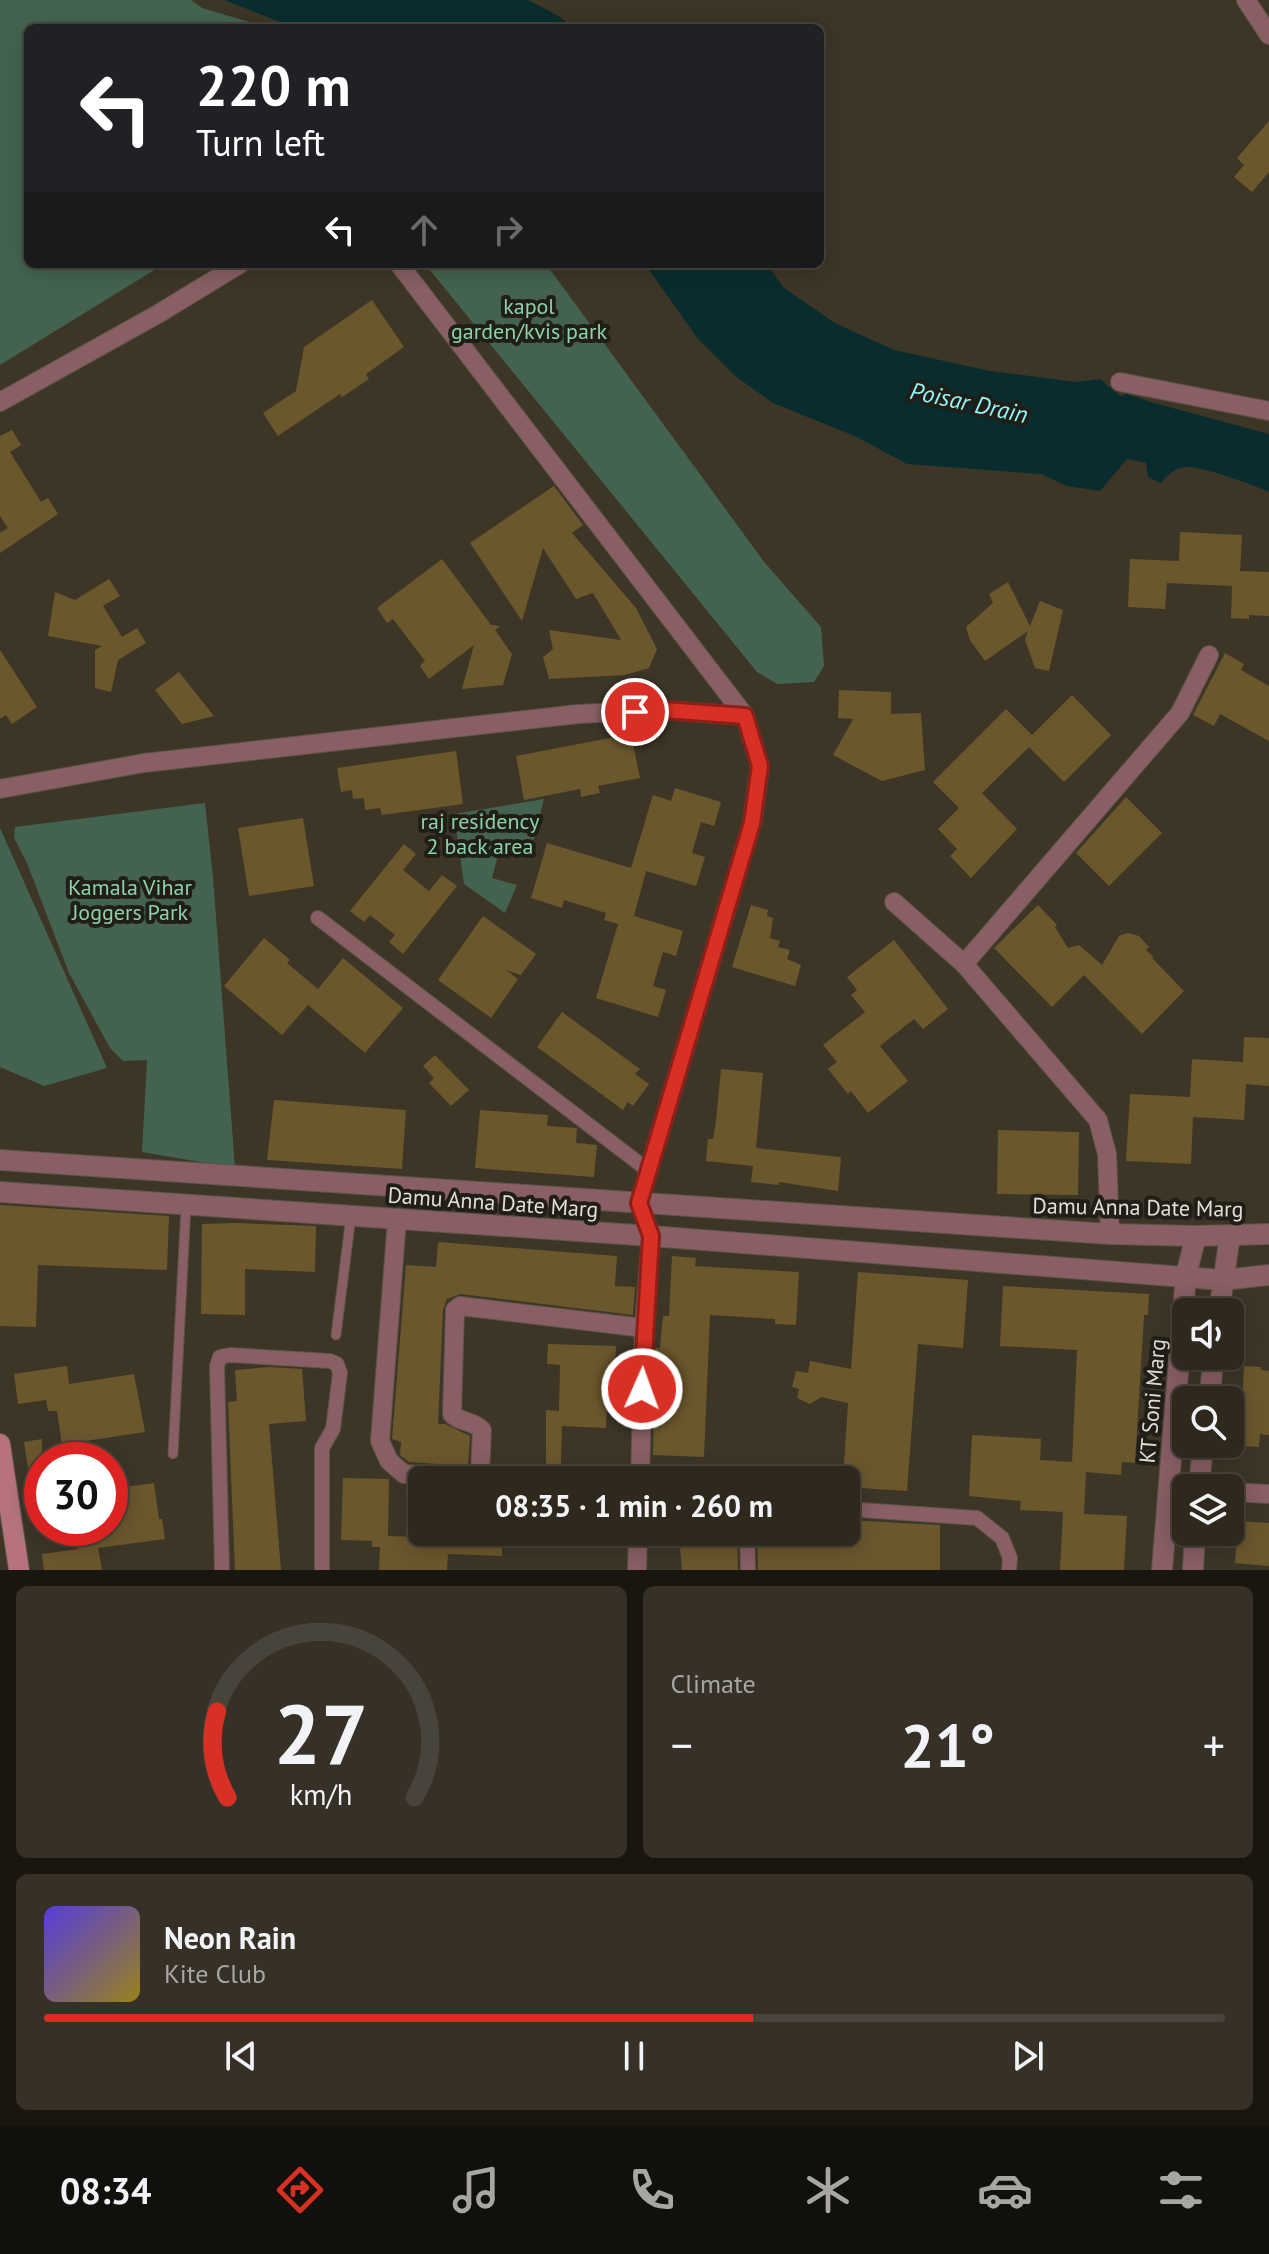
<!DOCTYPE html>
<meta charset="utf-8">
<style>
:root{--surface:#2e281d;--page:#363026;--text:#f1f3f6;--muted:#a7a6a4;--line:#49443b;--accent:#d93025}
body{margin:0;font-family:"PT Sans",sans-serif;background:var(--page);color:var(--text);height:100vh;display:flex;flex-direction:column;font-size:30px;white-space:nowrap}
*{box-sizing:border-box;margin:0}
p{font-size:26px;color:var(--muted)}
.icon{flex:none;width:44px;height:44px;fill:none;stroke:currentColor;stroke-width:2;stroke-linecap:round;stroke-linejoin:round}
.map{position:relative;height:1570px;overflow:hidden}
.sheet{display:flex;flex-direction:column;gap:16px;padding:16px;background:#191610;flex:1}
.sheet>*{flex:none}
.hud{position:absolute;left:24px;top:24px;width:800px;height:244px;border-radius:12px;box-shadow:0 4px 20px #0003,0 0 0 2px var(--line);background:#202124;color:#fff;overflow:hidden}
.buttons{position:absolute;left:1172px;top:1298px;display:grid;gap:16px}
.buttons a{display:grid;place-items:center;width:72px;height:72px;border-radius:12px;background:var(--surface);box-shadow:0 4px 20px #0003,0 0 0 2px var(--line);font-size:40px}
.speed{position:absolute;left:24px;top:1442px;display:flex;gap:16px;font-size:40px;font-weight:700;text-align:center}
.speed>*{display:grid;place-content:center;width:104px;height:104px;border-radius:50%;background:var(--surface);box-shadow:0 4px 20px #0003,0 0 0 2px var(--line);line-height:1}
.speed .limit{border:12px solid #d22;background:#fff;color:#111}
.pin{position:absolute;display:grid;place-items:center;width:68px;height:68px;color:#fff;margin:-34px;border:4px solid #fff;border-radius:50%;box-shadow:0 2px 8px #0007}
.me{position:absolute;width:88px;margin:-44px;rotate:2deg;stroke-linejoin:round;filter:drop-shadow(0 0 6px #0008)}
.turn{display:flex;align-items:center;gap:28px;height:168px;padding:0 40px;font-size:36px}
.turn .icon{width:104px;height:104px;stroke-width:2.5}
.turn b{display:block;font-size:56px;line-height:68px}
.lanes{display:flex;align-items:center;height:76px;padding:0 40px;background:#0003;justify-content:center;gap:40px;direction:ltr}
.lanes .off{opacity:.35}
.big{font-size:60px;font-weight:700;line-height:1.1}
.sheet .widget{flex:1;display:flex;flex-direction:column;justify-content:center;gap:12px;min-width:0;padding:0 28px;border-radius:12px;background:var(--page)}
.sheet .dial{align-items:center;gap:0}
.dial svg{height:208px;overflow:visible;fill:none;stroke:var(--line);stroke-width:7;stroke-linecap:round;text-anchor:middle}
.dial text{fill:var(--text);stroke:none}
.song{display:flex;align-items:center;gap:24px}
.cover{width:96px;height:96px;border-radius:12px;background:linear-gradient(135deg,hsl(250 70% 55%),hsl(50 70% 35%))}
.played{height:8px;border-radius:4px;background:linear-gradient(90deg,var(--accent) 60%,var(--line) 60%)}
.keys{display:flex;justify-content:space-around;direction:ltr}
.heat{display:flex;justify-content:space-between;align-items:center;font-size:44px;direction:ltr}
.sheet .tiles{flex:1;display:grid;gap:16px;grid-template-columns:1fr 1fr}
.widget:last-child{grid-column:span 2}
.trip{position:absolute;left:408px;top:1466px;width:452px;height:80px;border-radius:12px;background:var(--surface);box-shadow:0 4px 20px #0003,0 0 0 2px var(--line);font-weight:700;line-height:80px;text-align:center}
.tabs{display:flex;height:128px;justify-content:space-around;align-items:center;background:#12100c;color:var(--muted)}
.tabs .icon{width:56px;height:56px}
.tabs .active{color:var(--accent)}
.tabs b{font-size:36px;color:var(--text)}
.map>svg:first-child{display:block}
.green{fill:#436350}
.water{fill:#092d2e}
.building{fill:#6a572c}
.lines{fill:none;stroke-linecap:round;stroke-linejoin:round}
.service-casing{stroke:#5b5446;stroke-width:11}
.pedestrian-casing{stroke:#5b5446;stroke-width:16}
.minor-casing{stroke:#5b5446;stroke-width:20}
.tertiary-casing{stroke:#5b5446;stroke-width:22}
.secondary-casing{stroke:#5b5446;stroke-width:22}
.service{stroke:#895e65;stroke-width:9}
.pedestrian{stroke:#895e65;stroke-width:14}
.minor{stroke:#895e65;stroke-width:18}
.tertiary{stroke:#895e65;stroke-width:20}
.secondary{stroke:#b6737e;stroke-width:20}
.route-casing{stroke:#8d1f18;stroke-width:20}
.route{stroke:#d93025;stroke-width:14}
.labels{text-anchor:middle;stroke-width:8;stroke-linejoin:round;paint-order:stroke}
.park-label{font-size:22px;fill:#8ad4a9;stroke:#211e17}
.street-label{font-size:22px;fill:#e2ded4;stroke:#211e17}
.water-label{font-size:24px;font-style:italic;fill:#90f6f9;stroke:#211e17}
</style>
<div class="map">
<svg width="1269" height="1570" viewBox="0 0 1269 1570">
<rect width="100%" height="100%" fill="#3d3627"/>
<g class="green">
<path d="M0 0H191L202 8 269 28H28V264H164L0 365Z"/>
<path d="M425 264H546L765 563 821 627 824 666 814 682 777 684 757 672Z"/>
<path d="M544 799 531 850 500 847 492 878 517 885 505 913 464 884 454 814Z"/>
<path d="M205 803 213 877 235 1168 142 1152 147 1060 123 1061 110 1048 69 973 27 863 14 838 15 827Z"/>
<path d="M0 828 107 1068 44 1086 0 1067Z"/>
</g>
<g class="water">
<path d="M224 0H528L557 15 574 28H295Z"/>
<path d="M645 264H766L784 288 835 323 894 350 990 371 1076 382 1100 379 1120 396 1127 394 1154 403 1269 434V492C1254 485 1204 467 1188 467 1176 467 1168 474 1161 483L1148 477 1146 463 1127 459 1100 491 1067 486 1041 474 907 464 857 437 773 403 735 376 698 339Z"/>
</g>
<g class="building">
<path d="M1269 121V172L1252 192 1234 177 1244 165 1237 158Z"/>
<path d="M372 300 404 347 366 374 369 379 342 397 340 394 278 436 263 413 296 391 304 347Z"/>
<path d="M12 430 21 445 10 452 41 502 48 498 58 514 0 553V533L8 528 0 516V436Z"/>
<path d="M554 486 583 525 572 533 636 608 657 649 649 668 625 675 549 679 543 657 553 649 549 630 621 640 593 593 576 599 543 548 522 621 470 543Z"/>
<path d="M1180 532 1242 535 1240 571 1269 572V616L1249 615V619L1231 618 1232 586 1167 583 1165 609 1128 607 1130 559 1179 561Z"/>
<path d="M442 559 491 625 500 626 495 630 512 654 503 685 462 689 474 645 429 679 420 666 425 661 393 619 387 623 377 608Z"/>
<path d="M109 579 120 596 103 606 122 637 137 628 146 643 118 660 111 692 95 688V650L102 646 48 636 55 592 75 600Z"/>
<path d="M1008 582 1030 626 1040 601 1063 610 1049 671 1035 668 1025 640 1028 631 985 661 970 640 966 627 993 603 989 594Z"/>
<path d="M0 650 37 707 12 724 6 715 0 719Z"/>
<path d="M1225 653 1244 664 1241 670 1269 686V741L1220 714 1214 726 1193 715Z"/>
<path d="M179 672 214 716 182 724 155 690Z"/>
<path d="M839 690 891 692V714L921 713 925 770 882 781 833 755 853 719 838 718Z"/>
<path d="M1072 695 1111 735 1064 782 1029 747 982 793 1017 829 971 878 950 856 957 849 938 829 959 808 933 782 1006 709 1032 735Z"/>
<path d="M631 734 640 778 598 786 600 793 581 797 580 789 524 800 516 756Z"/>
<path d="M456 751 463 804 382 815 380 808 365 810 364 798 353 799 352 790 341 792 337 768Z"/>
<path d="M675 788 721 802 714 826 701 822 692 853 705 857 696 886 646 871 634 916 683 931 676 956 663 952 653 986 666 990 658 1017 596 998 618 924 604 920 606 913 564 900 562 908 531 898 547 843 631 868 653 795 671 801Z"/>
<path d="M1126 797 1162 833 1109 886 1076 853Z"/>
<path d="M303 818 314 886 249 896 238 828Z"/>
<path d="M404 844 416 854 403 870 429 891 442 875 457 886 403 954 389 942 395 935 370 915 364 922 350 911Z"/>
<path d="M751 905 768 910 767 916 773 918 770 938 780 941 778 947 790 950 787 959 801 965 795 986 732 967Z"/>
<path d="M1038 905 1057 925 1055 927 1068 948 1079 945 1102 965 1119 936 1128 933 1139 936 1149 947 1146 950 1154 957 1152 958 1184 991 1142 1034 1084 975 1052 1007 994 948Z"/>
<path d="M483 916 536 954 521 975 506 970 518 979 491 1018 438 980Z"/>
<path d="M264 938 290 960 287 963 318 989 343 958 403 1008 365 1053 308 1005 282 1035 224 986Z"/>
<path d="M894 940 948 1009 923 1029 914 1019 880 1046 908 1081 868 1113 851 1091 848 1094 828 1069 837 1062 823 1045 865 1012 851 995 857 990 847 977Z"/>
<path d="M562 1012 640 1069 635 1074 649 1084 633 1106 628 1102 623 1110 537 1047Z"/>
<path d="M1244 1037 1269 1038V1086L1246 1084 1244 1120 1193 1117 1191 1164 1126 1161 1130 1094 1190 1097 1192 1059 1243 1062Z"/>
<path d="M435 1055 469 1090 451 1106 429 1083 434 1078 423 1066Z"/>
<path d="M721 1069 763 1073 756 1148 841 1157 838 1191 779 1182V1185L751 1182 753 1166 706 1161 708 1139H713L716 1121Z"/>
<path d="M274 1100 406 1110 402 1169 267 1160Z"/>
<path d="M480 1110 548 1115 547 1126 577 1128 576 1143 597 1145 594 1177 475 1168Z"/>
<path d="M998 1130 1079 1132 1078 1195 997 1194Z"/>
<path d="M0 1205 169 1216 167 1270 38 1265 36 1327 0 1326Z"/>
<path d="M236 1223 316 1226 315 1272 245 1269V1315L201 1314 202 1224Z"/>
<path d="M438 1242 617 1256 615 1286 635 1287 633 1315 461 1294 447 1299 443 1310 438 1424H445L470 1436 468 1466 409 1462 400 1455 401 1442 392 1439 406 1265 436 1267Z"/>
<path d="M672 1256 696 1258 695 1266 799 1272 796 1325 775 1324V1319L710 1315 704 1457 653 1455 655 1348H660L663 1316H669Z"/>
<path d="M858 1272 968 1280 963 1348 918 1344 907 1491 846 1487V1480H843L848 1403 821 1397 810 1404 797 1398 799 1389 792 1387 796 1371 808 1373 810 1361 851 1369Z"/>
<path d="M1003 1286 1149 1294 1148 1315H1144L1135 1463 1122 1462 1121 1475 1086 1472 1084 1514 1127 1516 1124 1570H1060L1063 1512 1020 1510 1021 1501 969 1496 972 1435 1041 1439 1040 1460 1072 1462 1077 1350 1000 1346Z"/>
<path d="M548 1344 616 1346 615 1366H608L606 1428 562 1426 561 1464H598V1480H546V1410L559 1411 560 1365 547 1364Z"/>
<path d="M67 1366 69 1384 134 1374 145 1432 79 1442 82 1456 64 1459 57 1411H48L46 1400 18 1404 14 1374Z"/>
<path d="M1244 1366 1261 1367V1370L1269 1371V1435L1260 1434 1259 1447 1240 1446Z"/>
<path d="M269 1367 302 1369 306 1421 269 1424 281 1570H235L228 1402 237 1401 235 1370Z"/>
<path d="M42 1439V1493L32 1494 24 1442Z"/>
<path d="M343 1478 389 1479 388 1536 445 1538V1532H502V1556L448 1554 447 1570H379L380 1547H372V1541L341 1540Z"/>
<path d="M154 1483 159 1519H162L165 1539 98 1548 102 1570H44L42 1554 78 1549 75 1531 83 1528H110V1489Z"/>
<path d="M846 1520 940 1525V1570H758L757 1532H846Z"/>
<path d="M1238 1521 1269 1523V1566L1235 1563Z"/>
<path d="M688 1532H737L738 1570H682L679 1536 688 1535Z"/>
</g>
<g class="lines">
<g class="service-casing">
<g id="service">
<path d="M336 1335 351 1216"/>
<path d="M173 1454 186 1206"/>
</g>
</g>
<g class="pedestrian-casing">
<g id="pedestrian">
<path d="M318 918 649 1171"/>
<path d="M846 1509 977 1518 1002 1538 1010 1558 1009 1570"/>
<path d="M747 1532 748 1570"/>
<path d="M222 1570 217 1366 220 1357 230 1355 330 1361 337 1364 340 1373 333 1429 322 1448V1570"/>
</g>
</g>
<g class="minor-casing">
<g id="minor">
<path d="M1246 0 1269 35"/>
<path d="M399 264 745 716"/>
<path d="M1120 382 1269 411"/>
<path d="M0 402 158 314 240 264"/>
<path d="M0 789 144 763 578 714 664 710 745 716 760 766 752 823 639 1203 651 1236 644 1328 640 1480"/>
<path d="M894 902 964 964 1098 1120 1107 1154 1110 1234"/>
<path d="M964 964 1180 713 1209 655"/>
<path d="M397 1219 380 1441 389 1461 404 1474 474 1478 480 1474 482 1430C473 1420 460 1423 452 1414L455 1310 460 1306 644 1328"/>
<path d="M1230 1492 1269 1494"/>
<path d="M637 1570 638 1532"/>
</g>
</g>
<g class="tertiary-casing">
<g id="tertiary">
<path d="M0 1160 1110 1234 1196 1236 1269 1234"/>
<path d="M0 1192 651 1236 1223 1280 1269 1275"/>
<path d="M1219 1312 1230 1235"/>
<path d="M1209 1400 1214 1356"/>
<path d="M1199 1488 1203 1444"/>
<path d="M1162 1570 1186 1275 1196 1236"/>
<path d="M1193 1570 1195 1532"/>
</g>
</g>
<g class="secondary-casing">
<path id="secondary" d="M0 1444 19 1570"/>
</g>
<use href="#service" class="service"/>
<use href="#pedestrian" class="pedestrian"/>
<use href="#minor" class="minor"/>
<use href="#tertiary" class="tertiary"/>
<use href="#secondary" class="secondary"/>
</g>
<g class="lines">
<g class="route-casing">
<path id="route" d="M635 712 664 710 745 716 760 766 752 823 639 1203 651 1236 642 1389"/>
</g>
<use href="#route" class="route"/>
</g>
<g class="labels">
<g class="park-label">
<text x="529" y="314">kapol<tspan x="529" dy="25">garden/kvis park</tspan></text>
<text x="480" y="829">raj residency<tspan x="480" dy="25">2 back area</tspan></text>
<text x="130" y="895">Kamala Vihar<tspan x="130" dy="25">Joggers Park</tspan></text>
</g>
<g class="street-label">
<text transform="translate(493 1202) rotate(4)" y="8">Damu Anna Date Marg</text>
<text transform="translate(1138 1207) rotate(1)" y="8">Damu Anna Date Marg</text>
<text transform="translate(1152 1401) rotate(-85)" y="8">KT Soni Marg</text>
</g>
<g class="water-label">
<text transform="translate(969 403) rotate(12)" y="8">Poisar Drain</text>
</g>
</g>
</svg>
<div class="buttons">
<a><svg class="icon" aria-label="sound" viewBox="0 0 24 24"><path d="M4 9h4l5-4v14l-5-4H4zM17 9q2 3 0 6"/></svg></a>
<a><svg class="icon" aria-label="search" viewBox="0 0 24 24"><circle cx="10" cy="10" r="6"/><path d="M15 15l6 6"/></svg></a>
<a><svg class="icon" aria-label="layers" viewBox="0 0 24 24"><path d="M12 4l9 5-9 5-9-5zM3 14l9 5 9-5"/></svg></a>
</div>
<div class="speed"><div class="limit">30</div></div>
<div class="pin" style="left:635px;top:712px;background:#d93025"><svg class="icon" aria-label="arrive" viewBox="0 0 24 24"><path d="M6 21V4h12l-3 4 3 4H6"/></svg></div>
<svg class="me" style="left:642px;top:1389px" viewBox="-20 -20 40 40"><circle r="17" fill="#d93025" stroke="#fff" stroke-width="3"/><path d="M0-11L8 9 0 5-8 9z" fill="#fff"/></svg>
<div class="trip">08:35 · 1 min · 260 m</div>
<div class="hud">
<div class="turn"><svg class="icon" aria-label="left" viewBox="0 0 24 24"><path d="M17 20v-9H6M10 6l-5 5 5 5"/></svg><div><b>220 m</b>Turn left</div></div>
<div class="lanes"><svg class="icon" aria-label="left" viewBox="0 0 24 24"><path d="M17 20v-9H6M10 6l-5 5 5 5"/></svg><svg class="icon off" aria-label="ahead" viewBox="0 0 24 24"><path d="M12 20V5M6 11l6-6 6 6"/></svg><svg class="icon off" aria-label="right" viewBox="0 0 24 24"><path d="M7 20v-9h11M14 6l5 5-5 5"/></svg></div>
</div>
</div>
<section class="sheet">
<div class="tiles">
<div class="widget dial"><svg viewBox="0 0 100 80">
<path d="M14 69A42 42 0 1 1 86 69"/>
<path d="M14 69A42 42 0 0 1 10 36" stroke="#d93025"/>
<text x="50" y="56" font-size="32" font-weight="700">27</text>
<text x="50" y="72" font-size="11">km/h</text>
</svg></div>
<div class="widget"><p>Climate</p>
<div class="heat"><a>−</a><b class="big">21°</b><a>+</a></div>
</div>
<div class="widget">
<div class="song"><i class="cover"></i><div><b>Neon Rain</b><p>Kite Club</p></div></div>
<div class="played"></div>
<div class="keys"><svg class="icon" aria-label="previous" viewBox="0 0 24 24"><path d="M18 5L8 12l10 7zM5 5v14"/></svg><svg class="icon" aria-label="pause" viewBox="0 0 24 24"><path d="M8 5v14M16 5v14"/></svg><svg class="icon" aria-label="next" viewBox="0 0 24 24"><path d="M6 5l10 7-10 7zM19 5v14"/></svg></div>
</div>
</div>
</section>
<nav class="tabs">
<b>08:34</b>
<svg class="icon active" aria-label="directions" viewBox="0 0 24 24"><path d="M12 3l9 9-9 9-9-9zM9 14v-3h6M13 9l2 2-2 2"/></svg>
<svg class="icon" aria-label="music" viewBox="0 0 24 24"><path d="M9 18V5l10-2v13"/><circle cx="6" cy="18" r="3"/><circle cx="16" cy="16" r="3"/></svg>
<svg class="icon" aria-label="phone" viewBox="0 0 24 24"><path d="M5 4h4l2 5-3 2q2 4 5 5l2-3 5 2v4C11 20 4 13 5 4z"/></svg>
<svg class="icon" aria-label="climate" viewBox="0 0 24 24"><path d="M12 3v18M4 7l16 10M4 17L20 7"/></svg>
<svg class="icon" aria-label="car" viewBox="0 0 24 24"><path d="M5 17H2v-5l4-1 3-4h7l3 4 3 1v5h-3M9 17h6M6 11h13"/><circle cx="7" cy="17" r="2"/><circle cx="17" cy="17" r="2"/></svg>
<svg class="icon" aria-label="filters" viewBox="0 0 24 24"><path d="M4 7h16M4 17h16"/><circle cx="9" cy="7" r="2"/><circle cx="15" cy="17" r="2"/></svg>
</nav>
